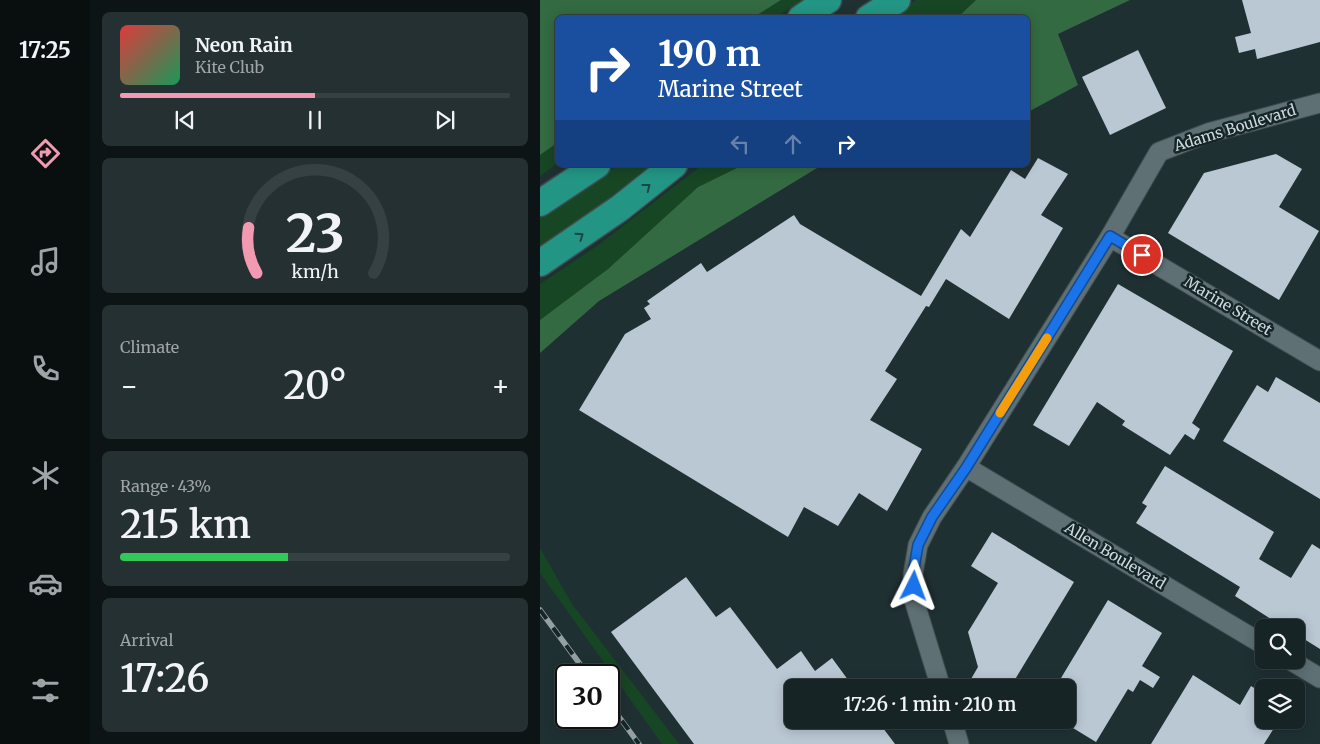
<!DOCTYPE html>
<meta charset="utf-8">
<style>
:root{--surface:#172426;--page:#243032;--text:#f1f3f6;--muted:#9ea4a7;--line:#364143;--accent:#f19ab2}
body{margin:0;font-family:Merriweather,serif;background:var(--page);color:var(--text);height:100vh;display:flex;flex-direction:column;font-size:19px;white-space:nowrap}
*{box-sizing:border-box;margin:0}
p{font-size:16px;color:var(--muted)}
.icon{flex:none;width:28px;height:28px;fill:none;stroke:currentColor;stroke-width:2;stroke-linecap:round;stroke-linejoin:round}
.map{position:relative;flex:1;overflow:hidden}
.panel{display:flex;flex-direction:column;gap:12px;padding:12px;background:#0d1415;width:450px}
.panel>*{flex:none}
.banner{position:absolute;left:15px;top:15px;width:475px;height:152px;border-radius:8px;box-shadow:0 2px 12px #0003,0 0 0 1px var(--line);background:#1a4fa0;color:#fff;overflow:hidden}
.fabs{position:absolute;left:715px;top:619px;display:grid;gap:10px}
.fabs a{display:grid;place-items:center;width:50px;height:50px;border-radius:8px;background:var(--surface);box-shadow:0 2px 12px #0003,0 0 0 1px var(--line);font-size:25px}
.speed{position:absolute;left:15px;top:664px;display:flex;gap:10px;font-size:25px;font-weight:700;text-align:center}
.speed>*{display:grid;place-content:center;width:65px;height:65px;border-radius:50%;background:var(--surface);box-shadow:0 2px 12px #0003,0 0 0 1px var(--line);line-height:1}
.speed .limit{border:2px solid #111;border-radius:8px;background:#fff;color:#111}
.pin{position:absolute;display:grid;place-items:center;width:42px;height:42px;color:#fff;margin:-21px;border:2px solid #fff;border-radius:50%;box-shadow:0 1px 5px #0007}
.me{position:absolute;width:55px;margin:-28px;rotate:3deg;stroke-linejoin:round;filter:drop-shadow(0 0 4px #0008)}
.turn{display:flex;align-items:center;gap:18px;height:105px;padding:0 20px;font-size:22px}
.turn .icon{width:65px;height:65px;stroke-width:2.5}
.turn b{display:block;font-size:35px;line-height:42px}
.lanes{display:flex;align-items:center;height:48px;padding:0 20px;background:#0003;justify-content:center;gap:25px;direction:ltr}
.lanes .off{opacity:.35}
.big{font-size:38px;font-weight:600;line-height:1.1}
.panel .tile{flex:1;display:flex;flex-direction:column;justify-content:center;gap:8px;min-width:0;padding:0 18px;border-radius:8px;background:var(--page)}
.panel .dial{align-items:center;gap:0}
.dial svg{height:130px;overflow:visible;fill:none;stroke:var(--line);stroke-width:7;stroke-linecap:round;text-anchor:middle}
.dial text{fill:var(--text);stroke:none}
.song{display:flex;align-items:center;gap:15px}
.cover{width:60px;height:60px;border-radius:8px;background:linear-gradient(135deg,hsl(0 70% 55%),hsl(150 70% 35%))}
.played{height:5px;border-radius:2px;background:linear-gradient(90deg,var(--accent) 50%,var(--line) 50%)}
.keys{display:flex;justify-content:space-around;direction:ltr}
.heat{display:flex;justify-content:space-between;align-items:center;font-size:28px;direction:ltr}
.charge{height:8px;border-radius:4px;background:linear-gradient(90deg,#34c759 43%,var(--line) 0)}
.trip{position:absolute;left:244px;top:679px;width:292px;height:50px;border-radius:8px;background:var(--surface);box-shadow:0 2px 12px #0003,0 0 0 1px var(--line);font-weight:600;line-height:50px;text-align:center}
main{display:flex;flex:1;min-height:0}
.menu{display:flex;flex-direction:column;width:90px;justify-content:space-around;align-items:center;background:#090e0f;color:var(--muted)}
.menu .icon{width:35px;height:35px}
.menu .current{color:var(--accent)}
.menu b{font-size:22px;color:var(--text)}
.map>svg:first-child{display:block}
.green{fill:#174624}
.forest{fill:#336a41}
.building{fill:#bac8d4}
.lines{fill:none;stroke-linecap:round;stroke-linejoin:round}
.minor-casing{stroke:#404d50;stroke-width:21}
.highway-casing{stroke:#404d50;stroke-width:29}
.minor{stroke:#5e7074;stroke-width:19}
.highway{stroke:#239584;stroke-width:26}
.rail-casing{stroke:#94a0a3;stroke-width:5.5}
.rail{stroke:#152629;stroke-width:4;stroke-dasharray:11;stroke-linecap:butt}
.oneway{stroke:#194744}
.route-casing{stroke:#114b97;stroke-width:12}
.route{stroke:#1a73e8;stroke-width:9}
.slow{stroke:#f59e0b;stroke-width:9}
.labels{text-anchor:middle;stroke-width:5;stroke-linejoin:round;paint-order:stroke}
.street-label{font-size:15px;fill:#cfd9db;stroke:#152629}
</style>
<main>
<nav class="menu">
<b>17:25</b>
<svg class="icon current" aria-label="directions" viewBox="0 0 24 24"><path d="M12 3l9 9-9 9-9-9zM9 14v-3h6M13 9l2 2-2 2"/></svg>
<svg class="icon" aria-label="music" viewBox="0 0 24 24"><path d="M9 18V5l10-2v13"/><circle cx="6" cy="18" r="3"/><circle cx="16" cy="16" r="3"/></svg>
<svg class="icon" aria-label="phone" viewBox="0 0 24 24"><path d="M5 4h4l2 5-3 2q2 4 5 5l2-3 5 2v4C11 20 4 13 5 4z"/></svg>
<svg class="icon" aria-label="climate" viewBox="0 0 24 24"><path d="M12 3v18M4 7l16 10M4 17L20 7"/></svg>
<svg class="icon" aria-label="car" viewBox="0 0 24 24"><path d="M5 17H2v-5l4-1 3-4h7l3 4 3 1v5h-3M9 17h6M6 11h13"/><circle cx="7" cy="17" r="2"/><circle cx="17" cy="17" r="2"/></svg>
<svg class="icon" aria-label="filters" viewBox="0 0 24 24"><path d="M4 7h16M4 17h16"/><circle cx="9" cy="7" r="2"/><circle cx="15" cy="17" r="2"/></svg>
</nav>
<section class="panel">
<div class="tile">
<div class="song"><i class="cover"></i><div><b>Neon Rain</b><p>Kite Club</p></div></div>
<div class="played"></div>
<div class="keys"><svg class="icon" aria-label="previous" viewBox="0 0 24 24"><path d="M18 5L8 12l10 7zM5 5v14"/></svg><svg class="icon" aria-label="pause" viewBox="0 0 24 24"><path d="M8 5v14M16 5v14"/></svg><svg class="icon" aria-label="next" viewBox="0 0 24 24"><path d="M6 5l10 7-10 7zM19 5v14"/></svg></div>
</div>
<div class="tile dial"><svg viewBox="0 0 100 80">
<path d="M14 69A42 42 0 1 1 86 69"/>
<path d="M14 69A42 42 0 0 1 9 41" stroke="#f19ab2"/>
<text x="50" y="56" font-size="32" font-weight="700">23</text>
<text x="50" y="72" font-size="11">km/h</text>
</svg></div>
<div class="tile"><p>Climate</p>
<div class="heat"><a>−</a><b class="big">20°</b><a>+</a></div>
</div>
<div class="tile"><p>Range · 43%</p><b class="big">215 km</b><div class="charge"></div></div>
<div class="tile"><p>Arrival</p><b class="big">17:26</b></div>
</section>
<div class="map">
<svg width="780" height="744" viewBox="0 0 780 744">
<rect width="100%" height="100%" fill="#1f3033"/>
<g class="green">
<path d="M241 0H262L236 17H214Z"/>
<path d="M376 0H436L418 17 349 18Z"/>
<path d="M17 143V164L0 176V155Z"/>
<path d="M78 165H113L55 209 0 247V216Z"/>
<path d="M162 165H203L158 187 68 269 0 320V284L57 246Z"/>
<path d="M0 548 32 604 139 744H122L0 573Z"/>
</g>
<g class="forest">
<path d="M0 0H241L214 17 18 18 17 143 0 155Z"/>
<path d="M436 0H590L518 34 538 85 488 112V18L418 17Z"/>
<path d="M203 165H282L59 301 0 353V320L68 269 158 187Z"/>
</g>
<g class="building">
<path d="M702 0H780V42L717 59 715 49 699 53 695 37 711 33Z"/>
<path d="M598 50 626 108 570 135 542 77Z"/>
<path d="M736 154 762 169 739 207 779 231 739 300 628 233 664 173Z"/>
<path d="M498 158 528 174 501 215 523 228 469 319 406 279 389 307 386 306 345 371 357 379 330 420 382 449 347 511 319 493 298 526 264 507 248 537 39 410 85 334 111 319 104 308 110 304 107 301 161 263 167 272 254 215 260 224 381 296 421 229 430 237 471 170 485 179Z"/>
<path d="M578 284 693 351 652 423 660 429 654 440 645 434 630 455 582 425 585 421 557 402 529 446 493 425Z"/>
<path d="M736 377 780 403V499L683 441 717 385 728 392Z"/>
<path d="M625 466 734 532 719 559 751 578 772 544 780 549V649L756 634V628H745L695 596 700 587 596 523 607 506 602 503Z"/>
<path d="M452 532 534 582 471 686 458 679 445 687 431 679 438 667 428 632 458 583 431 566Z"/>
<path d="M146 577 176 617 190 607 237 669 261 651 275 671 292 658 314 688H252V720H337L355 744H154L71 632Z"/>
<path d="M568 600 622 633 602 666 620 677 613 688 600 680 593 692 588 689 556 742 528 725V688H515Z"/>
<path d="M653 675 700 705 711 686 724 694V720H739L724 744H611Z"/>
</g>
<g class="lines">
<g class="minor-casing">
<g id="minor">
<path d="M570 237 780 361"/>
<path d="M426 467 724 645"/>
<path d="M750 660 780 678"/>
<path d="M401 688 374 600 373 574 378 545 392 517 426 467 570 237 619 152 668 133 780 103"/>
<path d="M412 720 419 744"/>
</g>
</g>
<g class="highway-casing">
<g id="highway">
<path d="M261 18 288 0"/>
<path d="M329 18 357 0"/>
<path d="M0 203 57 165"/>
<path d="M0 263 80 208 134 165"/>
</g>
</g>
<use href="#minor" class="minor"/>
<use href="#highway" class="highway"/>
<g class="rail-casing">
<g id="rail">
<path d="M0 610 48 675"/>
<path d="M69 703 99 744"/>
</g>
</g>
<use href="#rail" class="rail"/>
</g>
<defs><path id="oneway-chevron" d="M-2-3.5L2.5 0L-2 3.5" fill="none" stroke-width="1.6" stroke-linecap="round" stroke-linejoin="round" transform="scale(1.25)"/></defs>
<g class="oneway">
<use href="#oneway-chevron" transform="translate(107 187) rotate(-38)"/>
<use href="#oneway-chevron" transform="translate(40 236) rotate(-35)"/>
</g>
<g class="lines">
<g class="route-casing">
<path id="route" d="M374 586 373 574 378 545 392 517 426 468 570 236 602 255"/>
</g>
<use href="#route" class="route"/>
<path class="slow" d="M460 413 507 338"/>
</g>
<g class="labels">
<g class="street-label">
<text transform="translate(695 128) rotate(-17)" y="5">Adams Boulevard</text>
<text transform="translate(688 306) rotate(31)" y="5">Marine Street</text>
<text transform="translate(575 556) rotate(31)" y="5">Allen Boulevard</text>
</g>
</g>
</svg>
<div class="fabs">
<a><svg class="icon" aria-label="search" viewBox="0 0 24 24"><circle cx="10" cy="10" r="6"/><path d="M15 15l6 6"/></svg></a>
<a><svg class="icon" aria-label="layers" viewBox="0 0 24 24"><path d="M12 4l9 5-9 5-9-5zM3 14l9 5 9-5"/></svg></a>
</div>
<div class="speed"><div class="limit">30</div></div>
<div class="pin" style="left:602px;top:255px;background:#d93025"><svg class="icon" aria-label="arrive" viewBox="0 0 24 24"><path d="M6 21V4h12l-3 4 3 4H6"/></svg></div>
<svg class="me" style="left:374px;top:586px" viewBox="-20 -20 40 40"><path d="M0-17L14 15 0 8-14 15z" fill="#1a73e8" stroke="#fff" stroke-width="4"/></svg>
<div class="trip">17:26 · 1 min · 210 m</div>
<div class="banner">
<div class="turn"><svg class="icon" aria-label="right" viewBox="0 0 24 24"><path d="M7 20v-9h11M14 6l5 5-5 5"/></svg><div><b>190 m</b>Marine Street</div></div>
<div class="lanes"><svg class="icon off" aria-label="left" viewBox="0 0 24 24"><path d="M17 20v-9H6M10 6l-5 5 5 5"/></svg><svg class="icon off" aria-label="ahead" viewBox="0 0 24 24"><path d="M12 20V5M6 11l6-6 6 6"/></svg><svg class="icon" aria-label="right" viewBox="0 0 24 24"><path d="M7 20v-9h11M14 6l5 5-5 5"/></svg></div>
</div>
</div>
</main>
